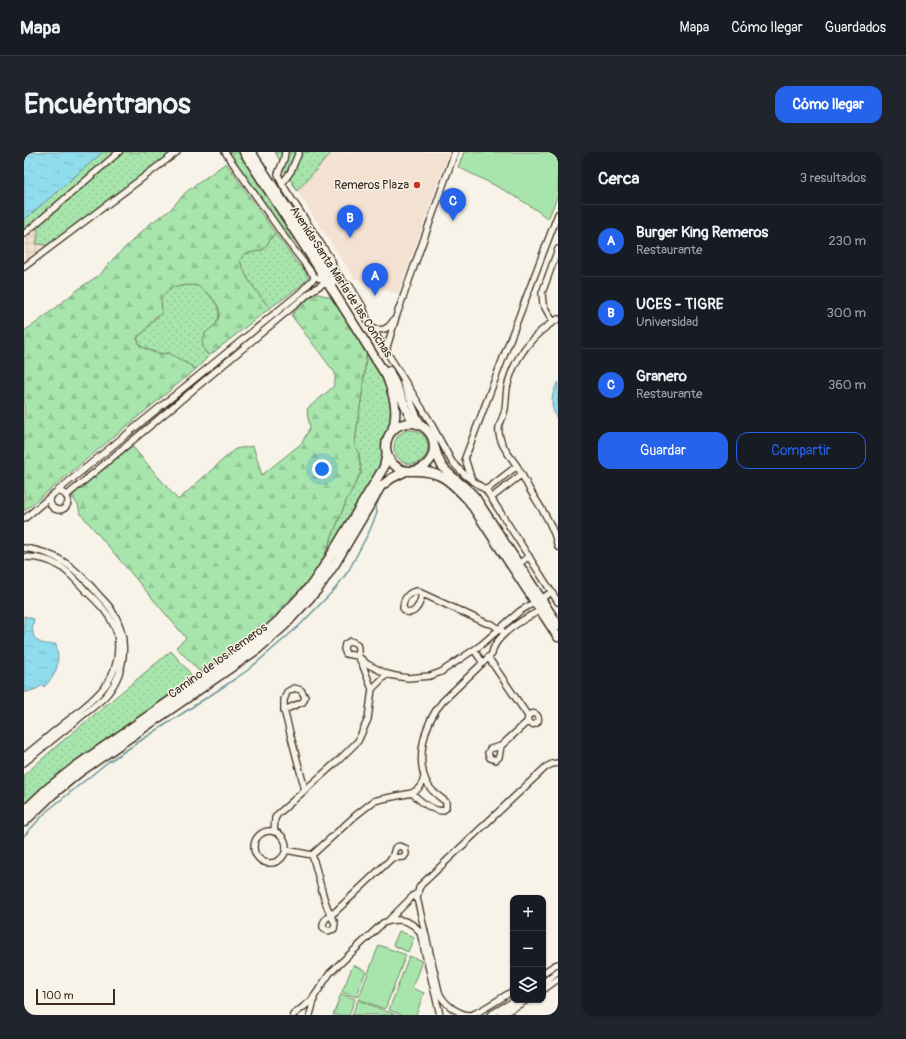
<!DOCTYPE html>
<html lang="es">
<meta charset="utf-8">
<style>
:root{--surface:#171b24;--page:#20242c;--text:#f1f3f6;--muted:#9ea1a6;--line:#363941;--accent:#2563eb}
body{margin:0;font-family:Pangolin,sans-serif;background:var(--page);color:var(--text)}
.controls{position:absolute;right:12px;bottom:12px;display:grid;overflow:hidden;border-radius:8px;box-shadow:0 1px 3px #0004}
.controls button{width:36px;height:36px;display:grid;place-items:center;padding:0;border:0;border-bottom:1px solid var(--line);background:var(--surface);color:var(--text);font:20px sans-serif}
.scale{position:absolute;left:12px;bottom:10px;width:79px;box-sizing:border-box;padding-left:4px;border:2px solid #3b2a1e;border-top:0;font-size:11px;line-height:14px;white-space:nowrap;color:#3b2a1e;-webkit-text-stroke:3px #f7f3e8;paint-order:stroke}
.you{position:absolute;left:298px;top:317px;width:14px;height:14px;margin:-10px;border:3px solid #fff;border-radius:50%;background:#1a73e8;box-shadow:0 0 0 6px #1a73e833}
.badge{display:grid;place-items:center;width:26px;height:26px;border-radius:50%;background:var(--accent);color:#fff;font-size:13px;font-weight:700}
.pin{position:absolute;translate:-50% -33px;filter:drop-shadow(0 1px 2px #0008)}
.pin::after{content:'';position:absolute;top:21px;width:14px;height:12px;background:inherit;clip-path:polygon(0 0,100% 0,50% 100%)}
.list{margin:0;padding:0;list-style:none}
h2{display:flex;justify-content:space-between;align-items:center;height:52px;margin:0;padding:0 16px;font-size:17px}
h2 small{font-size:13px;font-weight:400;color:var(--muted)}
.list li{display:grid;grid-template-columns:26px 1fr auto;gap:12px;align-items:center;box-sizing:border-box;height:72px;padding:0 16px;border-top:1px solid var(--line)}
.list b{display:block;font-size:15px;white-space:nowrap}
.list p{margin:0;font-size:13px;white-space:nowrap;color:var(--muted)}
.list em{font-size:13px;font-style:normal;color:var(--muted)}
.actions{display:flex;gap:8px;padding:12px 16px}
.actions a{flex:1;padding:9px 0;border:1px solid var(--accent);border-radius:12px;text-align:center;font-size:14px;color:var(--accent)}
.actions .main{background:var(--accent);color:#fff}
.icon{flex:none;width:22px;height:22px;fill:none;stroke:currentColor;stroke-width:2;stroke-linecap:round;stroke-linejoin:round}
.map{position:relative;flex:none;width:534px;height:863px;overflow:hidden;border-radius:12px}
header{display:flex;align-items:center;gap:24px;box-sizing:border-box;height:56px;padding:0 20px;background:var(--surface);border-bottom:1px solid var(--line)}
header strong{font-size:19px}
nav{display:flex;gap:22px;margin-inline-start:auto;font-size:14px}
.intro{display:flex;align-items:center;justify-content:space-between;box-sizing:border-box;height:96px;padding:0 24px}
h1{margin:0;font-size:28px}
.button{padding:10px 18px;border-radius:12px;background:var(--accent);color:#fff;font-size:14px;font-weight:700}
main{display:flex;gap:24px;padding:0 24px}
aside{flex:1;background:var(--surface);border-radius:12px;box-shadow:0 1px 3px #0004}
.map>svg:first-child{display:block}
.built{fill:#f3e1d1}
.industrial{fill:url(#industrial-grid)}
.grass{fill:url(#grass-dots);stroke:#718865}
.forest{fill:url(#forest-firs);stroke:#718865}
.pitch{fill:#a7e5ac;stroke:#718865}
.water{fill:url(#water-ripples);stroke:#6d959a}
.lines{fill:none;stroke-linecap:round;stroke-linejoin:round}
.stream{stroke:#6d959a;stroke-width:1.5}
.minor-casing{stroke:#3b2a1e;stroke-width:8}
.secondary-casing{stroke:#3b2a1e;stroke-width:11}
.minor{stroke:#f7f3e8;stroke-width:5.5}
.secondary{stroke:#f7f3e8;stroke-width:8}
.poi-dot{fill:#c8321e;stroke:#f7f3e8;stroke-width:1.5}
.labels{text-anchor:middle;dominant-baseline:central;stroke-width:3;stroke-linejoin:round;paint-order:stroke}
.poi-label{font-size:12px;fill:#3b2a1e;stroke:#f7f3e8;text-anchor:end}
.street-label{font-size:12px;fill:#3b2a1e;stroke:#f7f3e8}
</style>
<header>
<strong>Mapa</strong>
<nav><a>Mapa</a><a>Cómo llegar</a><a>Guardados</a></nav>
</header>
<div class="intro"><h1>Encuéntranos</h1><a class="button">Cómo llegar</a></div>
<main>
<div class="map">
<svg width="534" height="863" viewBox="0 0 534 863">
<defs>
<pattern id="industrial-grid" width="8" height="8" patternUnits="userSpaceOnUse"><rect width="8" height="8" fill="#f3e1d1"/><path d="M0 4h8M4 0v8" fill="none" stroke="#d1c1b3"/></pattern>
<pattern id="grass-dots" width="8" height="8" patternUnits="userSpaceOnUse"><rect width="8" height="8" fill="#a7e5ac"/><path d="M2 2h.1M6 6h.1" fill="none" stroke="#91c594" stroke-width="1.8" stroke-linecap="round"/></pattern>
<pattern id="forest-firs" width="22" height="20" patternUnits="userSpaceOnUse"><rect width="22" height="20" fill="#a7e5ac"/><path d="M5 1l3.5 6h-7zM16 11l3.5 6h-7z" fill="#91c594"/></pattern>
<pattern id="water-ripples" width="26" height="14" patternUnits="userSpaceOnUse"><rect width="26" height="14" fill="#8fdced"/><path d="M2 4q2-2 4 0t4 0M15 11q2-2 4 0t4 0" fill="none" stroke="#7cbdcb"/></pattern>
</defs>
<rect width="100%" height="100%" fill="#f7f3e8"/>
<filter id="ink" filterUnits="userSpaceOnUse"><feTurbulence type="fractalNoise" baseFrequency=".025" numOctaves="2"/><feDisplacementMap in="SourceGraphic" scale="8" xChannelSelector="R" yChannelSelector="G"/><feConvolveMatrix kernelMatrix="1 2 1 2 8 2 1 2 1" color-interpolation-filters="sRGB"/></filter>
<g filter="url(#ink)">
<path class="built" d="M308 0H425L374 142 330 126 273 39Z"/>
<path class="industrial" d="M6 75 14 77 12 87 24 93 0 112V80Z"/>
<path class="grass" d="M79 0H150L24 93 13 92C12 87 15 82 14 77L6 75 0 80V68Z
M204 0H214L270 87 267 89Z
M251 0H308L273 39Z
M251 81 273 111 280 117 284 125C280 134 255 149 246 156 234 142 222 127 216 109L220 102 239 98Z
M163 133C167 133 172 133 176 135 187 142 200 157 193 171 191 175 185 178 181 181V200L186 203 172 217 145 201C134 203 126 198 116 194L113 186C123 178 127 167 138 162L136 146 146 136Z
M343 197 360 226 370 258 365 276 359 284 358 292 359 313 333 352 295 417 323 347 337 321 335 302 331 295 332 281 338 242Z
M370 295a17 17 0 1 1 34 0a17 17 0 1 1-34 0Z
M147 499 166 521 167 525 166 528 90 583 0 654V623L35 592Z"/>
<path class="forest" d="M202 11 251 81 239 98 220 102 216 109C222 127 234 142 246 156L186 203 181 200 178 191 181 181 192 172 196 162 194 154 187 144 174 134 163 133 146 136 137 146 138 162 131 165 121 179 113 186 116 194C126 199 134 204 145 201L172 217 0 359V179L15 169 57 135 77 122 84 112 113 84 127 71 145 59 162 40Z
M291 141 306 145 343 197 338 242 332 281 331 295 335 302 337 321 323 347 295 417 276 442 254 465 232 484 199 508 192 509 181 517 175 519 152 495 162 486 56 361 54 353 48 345V343L108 294 154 348 211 297 229 294 238 323 278 291 286 275 284 266 283 257 309 235 311 228V221L267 163Z"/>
<path class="pitch" d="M440 0H534V43L524 67C497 45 466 31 434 15Z
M375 779 390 785 384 800 369 793Z
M355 793 382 803 361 857 334 847Z
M385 804 398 809 388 836 400 841 392 863H378L365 858Z
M329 813 342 819 332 845 318 840Z
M317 842 331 847 325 863H309Z
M334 848 372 863H328Z"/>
<path class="water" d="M0 0H79L0 68Z
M534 230V269C526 254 526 245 534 230Z
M0 464 10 467C5 486 13 494 32 492 36 511 34 521 20 535L19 533 12 537 0 541Z"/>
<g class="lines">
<path class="stream" d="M0 684 23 659 84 610 199 535 224 518 275 474 311 437 325 418 346 378 353 361 352 354 355 347"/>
<g class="minor-casing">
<path id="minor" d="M201 0 264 90 291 125 303 129
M261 0 260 7 254 22 258 32 308 109 309 115 315 124 321 132 326 134 339 155 344 170 404 266 428 310 442 324 462 338 534 450
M258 32 267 19 275 0
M0 82 95 0
M0 115 153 0
M534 167C508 182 489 207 483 236 482 243 482 250 481 257 479 269 472 273 476 286 479 297 487 305 493 314 498 322 502 331 506 338 518 358 529 372 534 395
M529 170 519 152 518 141 534 97
M349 177C359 179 364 177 369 169
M363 200V195L372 165 431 0
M379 231 394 266 402 277
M448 329 441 306 534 62
M462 338 493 314
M32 340 277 140 291 125
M26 349a9 9 0 1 1 18 0a9 9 0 1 1-18 0Z
M42 344 289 138 305 128
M467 346 498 322
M0 367 27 344
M0 396C33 400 52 416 73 441 77 446 83 451 87 457 105 482 103 517 84 541 75 552 62 560 52 569 34 583 17 597 0 611
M0 405C32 405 43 418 63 440 74 451 85 461 91 476 94 482 94 490 94 496 94 532 67 549 42 570 28 581 14 593 0 604
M495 412 505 404
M393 439 397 441C399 451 387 469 379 456 379 447 384 440 393 439Z
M397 441 462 471 468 472 478 479
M450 498 459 511
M464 505 504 564
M363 522 348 537 339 514 334 504V496L333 492 327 489 321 492 320 497 322 502 334 504 343 512 363 522 371 524 384 526 406 524 417 520 457 493 496 459 528 440
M260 558 279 550 281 545 277 538 270 536 263 540 260 548V558L281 638
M503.5 567a5.5 5.5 0 1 1 11 0a5.5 5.5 0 1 1-11 0Z
M477 594 475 605 472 608 466 606 464 601 466 597 477 594 504 569
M388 641C396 649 407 658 418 659L422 656V650C415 644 409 641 404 633 390 608 401 569 419 549L468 502C470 483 503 465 519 457
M230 695a16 16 0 1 1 32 0a16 16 0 1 1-32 0Z
M250 680 251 666 254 662 316 607 334 589 344 567 348 537
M262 698 288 703C296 726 298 750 311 771L310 777 304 779 299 775C298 768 305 764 311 760L368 706 371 696 375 694 381 696 382 702 380 705 368 706
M288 703 331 664 350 649 358 647 388 641C394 638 399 632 400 625
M365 768 390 743 394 741
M519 821 531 813 534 812
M519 831 534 819
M519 838 534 827
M489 839C478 845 457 860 447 863 434 863 419 851 415 840L393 746 395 736 398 732 522 615 528 612 534 611
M269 863 287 849 306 821 359 771C373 765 387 768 396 780L416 863
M286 863 290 848
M466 863 492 848
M477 863 503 848"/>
</g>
<g class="secondary-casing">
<path id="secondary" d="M220 0 303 129 363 225C370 244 375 260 368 279
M227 0 310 129
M365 219 386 264 394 272
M362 295a24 24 0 1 1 48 0a24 24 0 1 1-48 0Z
M410 293C412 300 414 307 418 314 426 325 442 334 451 345L534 473
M390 319C417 318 428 331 445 349L534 485
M0 659 23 637 52 614 229 491 255 468 288 432 304 408 360 315 363 301
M0 670 28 643 56 620 234 497 260 474 294 437 311 412 357 334 368 326 382 319"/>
</g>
<use href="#minor" class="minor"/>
<use href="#secondary" class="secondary"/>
</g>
</g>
<circle class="poi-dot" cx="393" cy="33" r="4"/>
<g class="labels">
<g class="poi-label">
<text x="385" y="33">Remeros Plaza</text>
</g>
<g class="street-label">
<text transform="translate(317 130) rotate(57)">Avenida Santa María de las Conchas</text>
<text transform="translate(194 509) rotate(-36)">Camino de los Remeros</text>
</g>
</g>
</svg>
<div class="controls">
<button>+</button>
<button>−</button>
<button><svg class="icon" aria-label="layers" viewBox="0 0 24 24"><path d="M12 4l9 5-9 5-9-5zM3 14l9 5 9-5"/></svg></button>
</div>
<div class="scale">100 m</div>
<div class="you"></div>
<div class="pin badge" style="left:351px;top:144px">A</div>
<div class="pin badge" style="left:326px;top:86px">B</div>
<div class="pin badge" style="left:429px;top:69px">C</div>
</div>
<aside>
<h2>Cerca<small>3 resultados</small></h2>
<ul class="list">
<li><span class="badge">A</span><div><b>Burger King Remeros</b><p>Restaurante</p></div><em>230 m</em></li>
<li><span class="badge">B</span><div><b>UCES - TIGRE</b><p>Universidad</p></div><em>300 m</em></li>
<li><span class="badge">C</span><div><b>Granero</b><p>Restaurante</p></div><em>360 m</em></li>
</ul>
<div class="actions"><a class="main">Guardar</a><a>Compartir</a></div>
</aside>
</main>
